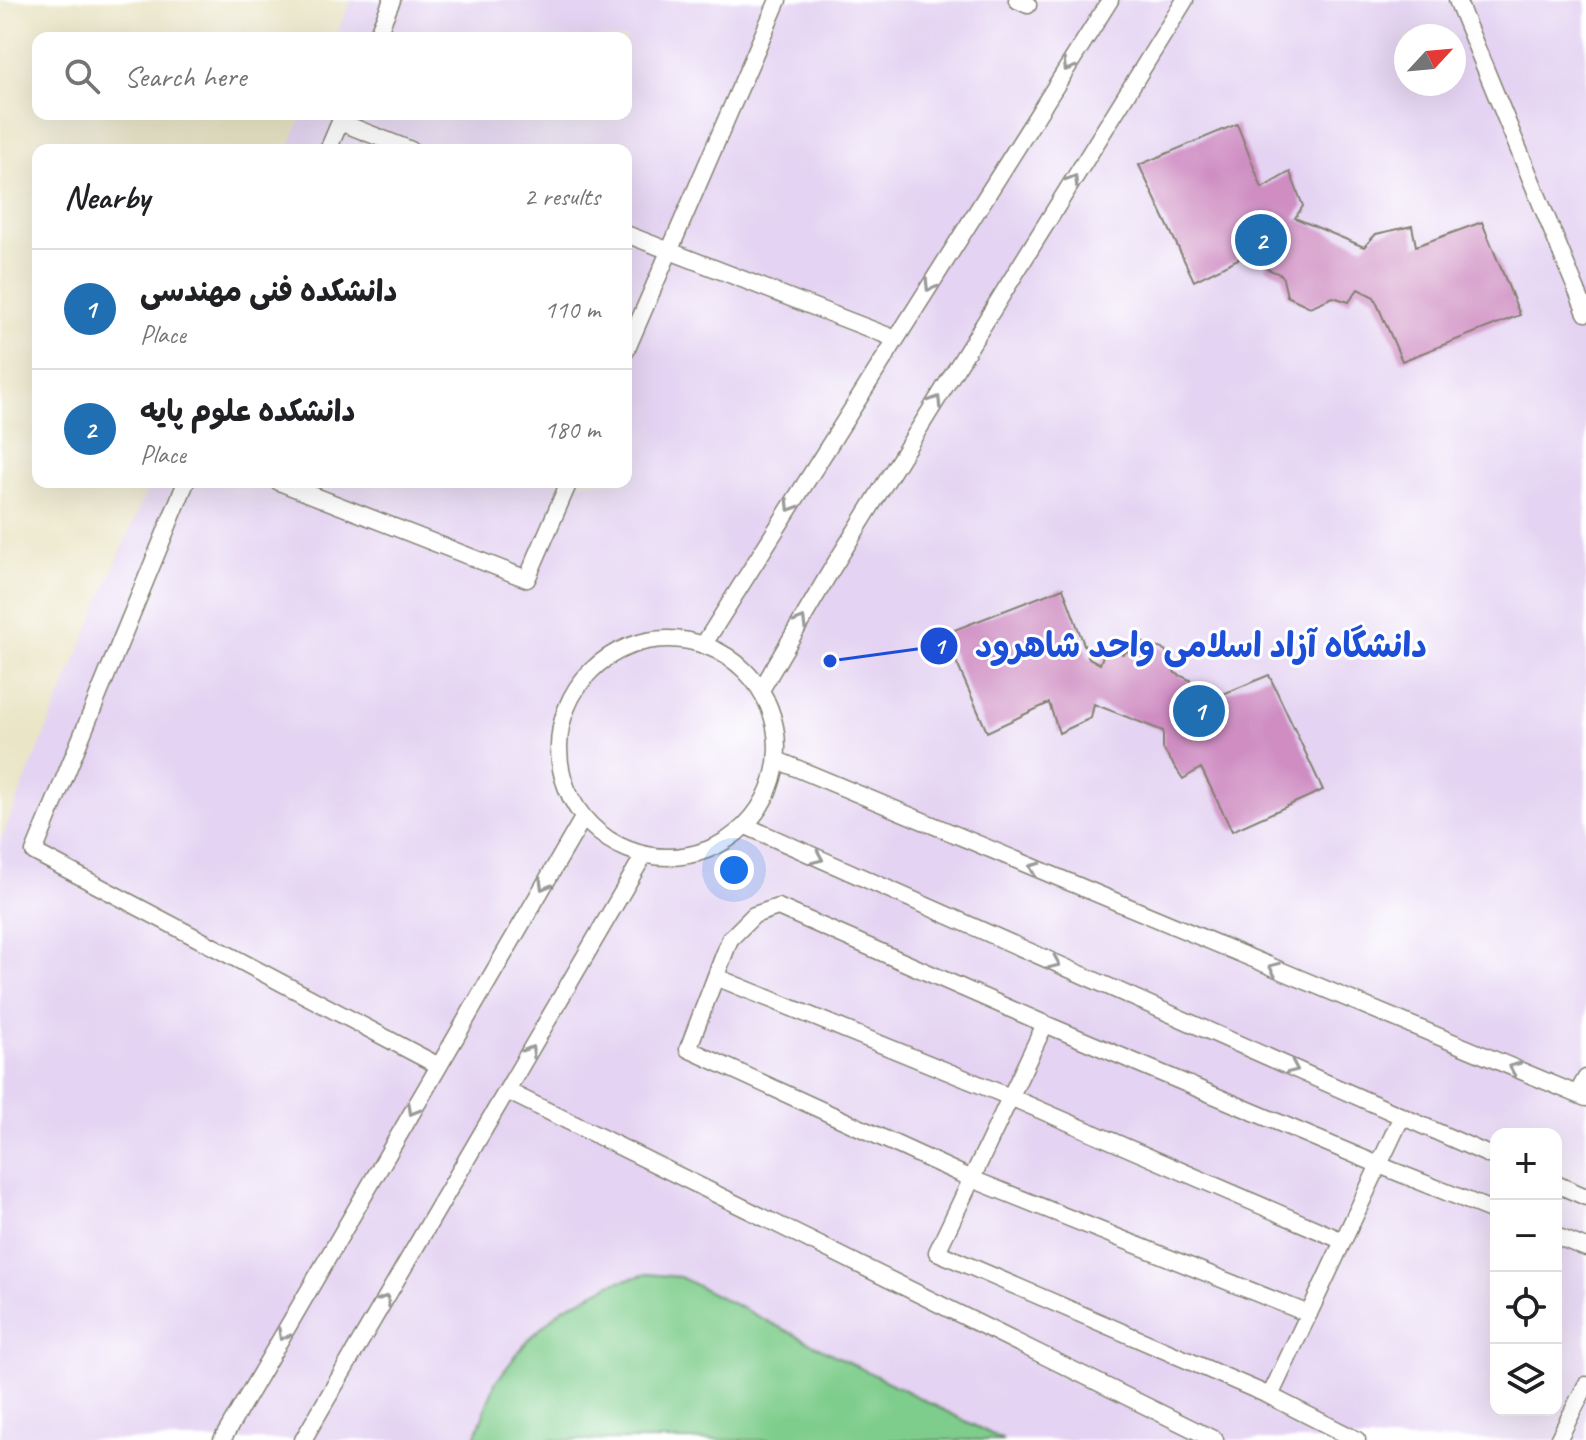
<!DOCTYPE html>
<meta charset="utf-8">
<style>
:root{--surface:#fff;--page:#f2f2f2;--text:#202124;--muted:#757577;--line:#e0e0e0;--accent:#1f6fb2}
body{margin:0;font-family:Caveat,"Playpen Sans Arabic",sans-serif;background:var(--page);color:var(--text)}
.controls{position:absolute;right:24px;bottom:24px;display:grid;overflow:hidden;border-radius:16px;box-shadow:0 8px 32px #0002}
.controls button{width:72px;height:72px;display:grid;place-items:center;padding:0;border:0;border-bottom:2px solid var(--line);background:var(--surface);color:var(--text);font:40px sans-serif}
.compass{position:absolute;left:1394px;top:24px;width:72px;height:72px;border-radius:50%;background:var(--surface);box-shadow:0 8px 32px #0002;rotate:64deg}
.you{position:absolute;left:734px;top:870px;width:28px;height:28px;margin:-20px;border:6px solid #fff;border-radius:50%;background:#1a73e8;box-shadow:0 0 0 12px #1a73e833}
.badge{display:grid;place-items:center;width:52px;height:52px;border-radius:50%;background:var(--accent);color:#fff;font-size:26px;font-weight:700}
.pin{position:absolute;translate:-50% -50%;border:4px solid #fff;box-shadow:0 2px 8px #0006}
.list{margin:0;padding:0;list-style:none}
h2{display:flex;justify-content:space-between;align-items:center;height:104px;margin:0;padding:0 32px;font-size:34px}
h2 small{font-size:26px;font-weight:400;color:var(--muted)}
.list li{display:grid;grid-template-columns:52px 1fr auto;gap:24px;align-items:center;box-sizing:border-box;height:120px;padding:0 32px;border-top:2px solid var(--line)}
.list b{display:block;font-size:30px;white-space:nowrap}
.list p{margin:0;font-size:26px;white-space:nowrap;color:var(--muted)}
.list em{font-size:26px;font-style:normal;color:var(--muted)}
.icon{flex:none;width:44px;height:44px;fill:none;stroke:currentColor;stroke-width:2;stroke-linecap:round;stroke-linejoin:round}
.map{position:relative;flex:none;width:1586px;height:1440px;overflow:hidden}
.search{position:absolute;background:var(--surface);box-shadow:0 8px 32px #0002;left:32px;top:32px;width:600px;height:88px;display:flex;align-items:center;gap:20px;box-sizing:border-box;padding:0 28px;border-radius:16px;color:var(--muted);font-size:30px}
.panel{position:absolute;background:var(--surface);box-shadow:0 8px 32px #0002;left:32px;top:144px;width:600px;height:344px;border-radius:16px}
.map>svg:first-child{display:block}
.built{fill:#e4d3f2;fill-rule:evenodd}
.green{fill:#7fcd8c;stroke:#4e7454;stroke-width:2}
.building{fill:#cf8dc2}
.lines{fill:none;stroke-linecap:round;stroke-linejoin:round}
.lane-casing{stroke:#838071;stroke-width:19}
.lane{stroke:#fff;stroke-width:16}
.oneway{stroke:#999}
.leader{fill:none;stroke:#1d4ed8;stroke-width:3}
.callout-dot{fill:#1d4ed8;stroke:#fff;stroke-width:3}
.mark-label{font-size:24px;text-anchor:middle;font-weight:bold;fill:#fff}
.callout-label{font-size:34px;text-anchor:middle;font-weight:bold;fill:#1d4ed8;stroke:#fff;stroke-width:6;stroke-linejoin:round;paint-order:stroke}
</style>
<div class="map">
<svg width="1586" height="1440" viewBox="0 0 1586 1440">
<rect width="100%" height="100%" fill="#fff"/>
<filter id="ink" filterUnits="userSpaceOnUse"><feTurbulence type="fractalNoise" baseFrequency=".0125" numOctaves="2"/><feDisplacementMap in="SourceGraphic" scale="16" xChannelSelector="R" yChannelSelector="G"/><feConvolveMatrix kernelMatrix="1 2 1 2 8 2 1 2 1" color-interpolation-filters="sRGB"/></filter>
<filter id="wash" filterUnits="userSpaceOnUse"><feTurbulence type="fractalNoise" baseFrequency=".006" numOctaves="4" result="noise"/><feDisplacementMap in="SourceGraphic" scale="32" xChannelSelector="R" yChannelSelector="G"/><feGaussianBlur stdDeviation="1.8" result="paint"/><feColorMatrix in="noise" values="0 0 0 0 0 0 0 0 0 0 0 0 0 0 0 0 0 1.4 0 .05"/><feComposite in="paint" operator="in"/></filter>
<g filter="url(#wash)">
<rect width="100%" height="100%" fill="#eae5c6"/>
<path class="built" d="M351 0H1586V1440H0V841L150 482H626V150H288L303 114H626V38H335ZM1406 36H1454V84H1406ZM1496 1134H1556V1410H1496Z"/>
<path class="green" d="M647 1274 680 1277 1003 1440H474L495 1383 528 1340 563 1308 613 1283Z"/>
<g id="blocks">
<path class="building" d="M1237 124 1262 188 1290 172 1303 206 1295 218 1364 247 1376 234 1412 226 1416 246 1482 222 1520 315 1402 361 1374 297 1358 289 1349 302 1333 297 1310 307 1287 296 1282 275 1265 268 1273 251 1260 248 1194 281 1139 165Z
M1063 588 1089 658 1100 664 1106 647 1123 654 1141 642 1165 650 1175 673 1190 680 1188 696 1204 702 1269 675 1323 790 1232 831 1201 768 1183 779 1163 749V731L1094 704 1091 718 1059 733 1049 703 987 732 944 634Z"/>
</g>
</g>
<g filter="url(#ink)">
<use href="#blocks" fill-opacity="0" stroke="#838071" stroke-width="2"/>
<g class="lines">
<g class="lane-casing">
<path id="lane" d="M1017 0 1028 5
M1457 0 1586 313
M376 38 392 0
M340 122 411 150
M328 150 343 115
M626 234 896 339
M626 351 778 0
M186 482 34 852 439 1066
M279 482 527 579 569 482
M559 748a109 109 0 1 1 218 0a109 109 0 1 1-218 0Z
M704 644 1110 0
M761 690 830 572 1185 0
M777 760 1586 1098
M746 826 1496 1158
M716 977 1010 1097 1343 1241
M1045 1024 1379 1165 1496 1212
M507 1091 1215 1440
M1577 1094 1586 1078
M1556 1184 1586 1197
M1556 1236 1586 1248
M1270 1396 937 1252C973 1176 1009 1100 1045 1024L778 907 754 915 730 939 688 1049 972 1179 1309 1314
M222 1440 583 818
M303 1440 644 855
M1357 1440 1270 1396 1402 1116
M1558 1440 1586 1385"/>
</g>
<use href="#lane" class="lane"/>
</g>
<defs><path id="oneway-chevron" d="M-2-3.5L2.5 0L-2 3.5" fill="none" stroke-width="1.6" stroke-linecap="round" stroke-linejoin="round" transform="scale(2)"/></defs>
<g class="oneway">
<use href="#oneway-chevron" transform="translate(1068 66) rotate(122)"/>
<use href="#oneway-chevron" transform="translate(1073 180) rotate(-58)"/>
<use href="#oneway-chevron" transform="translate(930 286) rotate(122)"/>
<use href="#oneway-chevron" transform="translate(936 401) rotate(-58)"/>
<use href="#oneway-chevron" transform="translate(791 506) rotate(122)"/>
<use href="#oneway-chevron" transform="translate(801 622) rotate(-60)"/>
<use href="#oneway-chevron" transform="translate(818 858) rotate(24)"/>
<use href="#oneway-chevron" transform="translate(1034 868) rotate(-157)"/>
<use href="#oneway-chevron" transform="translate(544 885) rotate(120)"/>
<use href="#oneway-chevron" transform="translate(1055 963) rotate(24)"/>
<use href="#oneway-chevron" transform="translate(1274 968) rotate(-157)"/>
<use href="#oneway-chevron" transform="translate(530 1051) rotate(-60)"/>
<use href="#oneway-chevron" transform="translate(1293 1068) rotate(24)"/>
<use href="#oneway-chevron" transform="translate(1514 1068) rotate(-157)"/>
<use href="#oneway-chevron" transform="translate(413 1110) rotate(120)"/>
<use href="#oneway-chevron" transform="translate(385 1300) rotate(-60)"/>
<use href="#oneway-chevron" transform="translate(283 1335) rotate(120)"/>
</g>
</g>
<path class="leader" d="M830 661L939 646"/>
<g class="callout-dot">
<circle cx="830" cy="661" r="8"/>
<circle cx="939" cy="646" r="20"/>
</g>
<g class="mark-label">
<text x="939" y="654">1</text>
</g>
<g class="callout-label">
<text x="1201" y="657">دانشگاه آزاد اسلامی واحد شاهرود</text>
</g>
</svg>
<div class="controls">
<button>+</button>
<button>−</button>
<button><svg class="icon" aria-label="locate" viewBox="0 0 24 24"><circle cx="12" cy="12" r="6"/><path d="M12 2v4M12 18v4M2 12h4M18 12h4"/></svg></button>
<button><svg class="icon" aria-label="layers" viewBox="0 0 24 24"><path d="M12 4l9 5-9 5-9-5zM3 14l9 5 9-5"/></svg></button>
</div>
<svg class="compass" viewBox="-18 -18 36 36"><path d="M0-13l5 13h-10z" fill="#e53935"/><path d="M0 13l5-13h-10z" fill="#757577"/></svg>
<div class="you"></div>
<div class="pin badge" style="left:1199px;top:711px">1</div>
<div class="pin badge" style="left:1261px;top:240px">2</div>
<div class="search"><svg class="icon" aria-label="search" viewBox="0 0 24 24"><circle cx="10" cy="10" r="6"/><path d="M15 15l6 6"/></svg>Search here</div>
<section class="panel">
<h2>Nearby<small>2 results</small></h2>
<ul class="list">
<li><span class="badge">1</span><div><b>دانشکده فنی مهندسی</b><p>Place</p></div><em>110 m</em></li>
<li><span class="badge">2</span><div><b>دانشکده علوم پایه</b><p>Place</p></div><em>180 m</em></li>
</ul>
</section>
</div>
